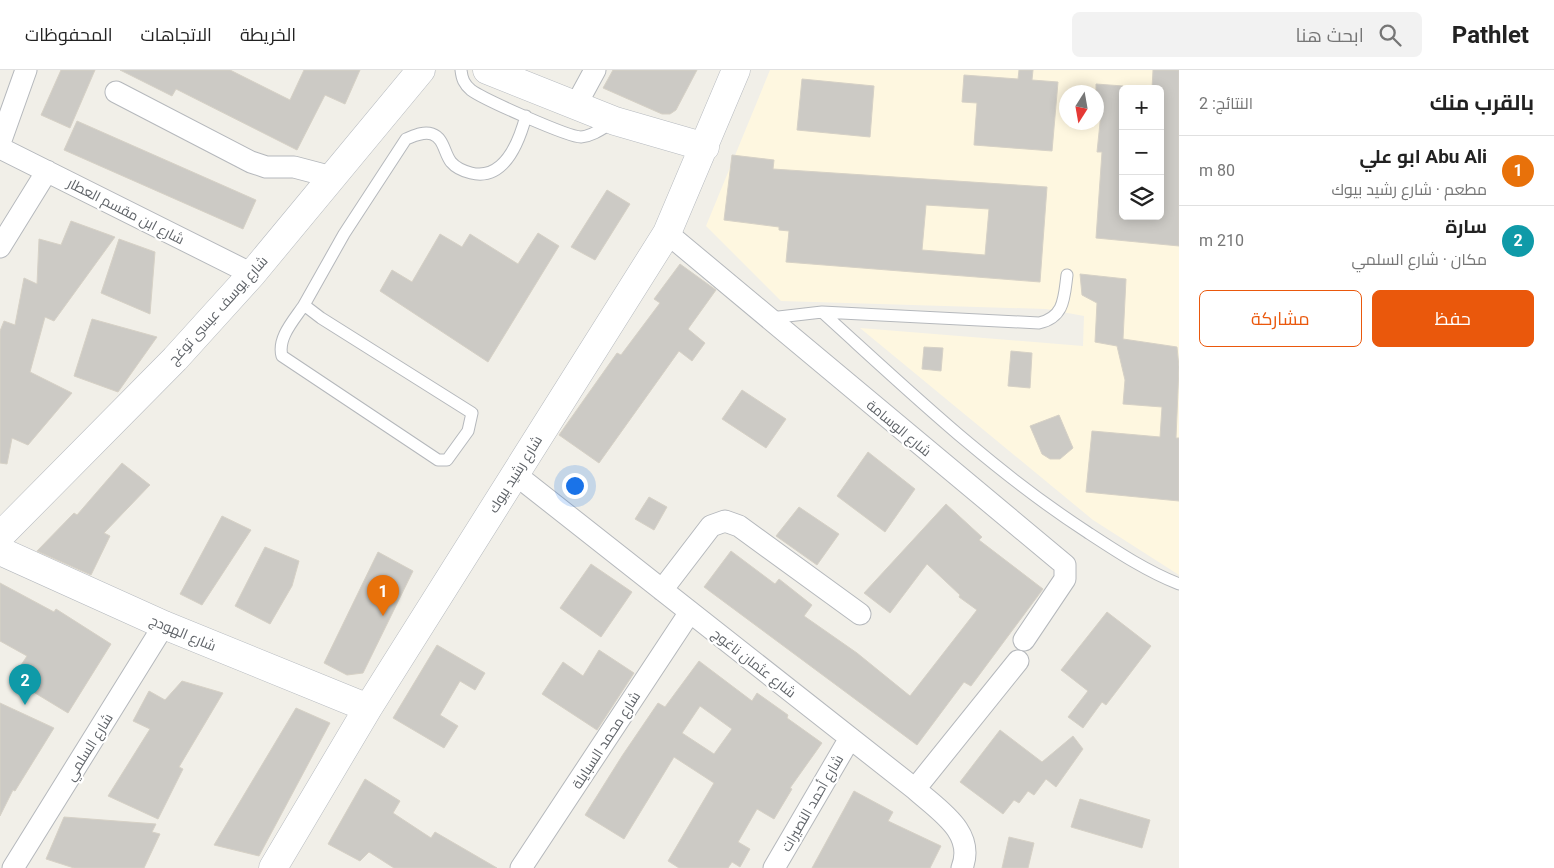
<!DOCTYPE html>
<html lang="ar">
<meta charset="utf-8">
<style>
:root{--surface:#fff;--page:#f2f2f2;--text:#222;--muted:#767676;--line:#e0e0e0;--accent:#ea580c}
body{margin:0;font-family:Roboto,Cairo,sans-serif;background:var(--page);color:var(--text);direction:rtl}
.controls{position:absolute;right:15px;top:15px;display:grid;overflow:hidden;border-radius:8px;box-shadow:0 2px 12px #0003}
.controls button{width:45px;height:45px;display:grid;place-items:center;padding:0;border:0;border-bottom:1px solid var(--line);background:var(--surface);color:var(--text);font:25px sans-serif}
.compass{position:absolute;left:1059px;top:15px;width:45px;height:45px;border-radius:50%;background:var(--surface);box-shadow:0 2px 12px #0003;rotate:191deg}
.you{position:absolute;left:574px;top:415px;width:18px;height:18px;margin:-12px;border:4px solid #fff;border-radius:50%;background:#1a73e8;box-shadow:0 0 0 8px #1a73e833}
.badge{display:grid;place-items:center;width:32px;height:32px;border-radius:50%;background:var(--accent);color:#fff;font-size:16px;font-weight:700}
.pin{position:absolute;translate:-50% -41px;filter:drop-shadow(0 1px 2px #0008)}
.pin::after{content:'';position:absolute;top:26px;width:18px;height:15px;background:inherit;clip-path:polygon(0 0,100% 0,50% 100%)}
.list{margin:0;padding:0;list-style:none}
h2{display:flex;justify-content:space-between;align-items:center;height:65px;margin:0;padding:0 20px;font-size:21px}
h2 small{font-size:16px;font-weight:400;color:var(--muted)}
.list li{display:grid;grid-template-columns:32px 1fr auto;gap:15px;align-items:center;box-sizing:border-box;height:70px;padding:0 20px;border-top:1px solid var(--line)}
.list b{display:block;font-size:19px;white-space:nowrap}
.list p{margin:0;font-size:16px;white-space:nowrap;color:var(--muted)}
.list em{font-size:16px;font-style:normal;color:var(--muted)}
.actions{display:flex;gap:10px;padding:15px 20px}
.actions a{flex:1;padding:11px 0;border:1px solid var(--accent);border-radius:8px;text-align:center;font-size:18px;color:var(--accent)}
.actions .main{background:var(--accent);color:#fff}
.icon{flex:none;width:28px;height:28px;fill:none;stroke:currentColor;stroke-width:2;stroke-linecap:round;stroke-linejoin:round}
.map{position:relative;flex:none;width:1179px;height:798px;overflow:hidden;direction:ltr}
header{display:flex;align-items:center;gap:30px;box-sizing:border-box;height:70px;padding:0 25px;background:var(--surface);border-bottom:1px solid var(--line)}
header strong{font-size:24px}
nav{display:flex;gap:28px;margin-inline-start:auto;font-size:18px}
.search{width:350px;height:45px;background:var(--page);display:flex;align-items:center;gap:12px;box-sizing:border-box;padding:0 18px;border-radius:8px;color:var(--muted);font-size:19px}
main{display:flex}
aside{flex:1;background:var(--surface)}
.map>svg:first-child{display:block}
.commercial{fill:#fef7e0;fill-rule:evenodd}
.building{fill:#cccac5;stroke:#d6d1c6;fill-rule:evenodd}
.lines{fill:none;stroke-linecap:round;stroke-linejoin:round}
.lane-casing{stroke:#b5b8bc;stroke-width:13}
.street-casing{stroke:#b5b8bc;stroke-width:23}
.secondary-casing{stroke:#b6babf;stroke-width:29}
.lane{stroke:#fff;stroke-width:11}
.street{stroke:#fff;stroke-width:21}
.secondary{stroke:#fff;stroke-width:28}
.labels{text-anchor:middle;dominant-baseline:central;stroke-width:4.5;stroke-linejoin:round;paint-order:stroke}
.street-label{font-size:14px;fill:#5f6368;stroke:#fff}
</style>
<header>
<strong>Pathlet</strong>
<div class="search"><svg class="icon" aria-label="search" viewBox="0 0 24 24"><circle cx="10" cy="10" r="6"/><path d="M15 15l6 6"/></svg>ابحث هنا</div>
<nav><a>الخريطة</a><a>الاتجاهات</a><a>المحفوظات</a></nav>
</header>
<main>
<aside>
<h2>بالقرب منك<small>النتائج: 2</small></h2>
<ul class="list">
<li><span class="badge" style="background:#e8710a">1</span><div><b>Abu Ali ابو علي</b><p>مطعم · شارع رشيد بيوك</p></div><em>80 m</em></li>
<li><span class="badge" style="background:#0f9aa8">2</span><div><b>سارة</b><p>مكان · شارع السلمي</p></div><em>210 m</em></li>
</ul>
<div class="actions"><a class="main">حفظ</a><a>مشاركة</a></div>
</aside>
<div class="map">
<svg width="1179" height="798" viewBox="0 0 1179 798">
<rect width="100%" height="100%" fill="#f1efe8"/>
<path class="commercial" d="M770 0H1179V505L1093 450 860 258 1083 276 1084 246 1046 239 781 231 706 156ZM1123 19H1160V146H1123ZM1066 22H1096V52H1066Z"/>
<path class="building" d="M61 0H95L70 58 41 45Z
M120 0H230L290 30 304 0H360L345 34 325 25 297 80 176 19 172 26Z
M613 0H697L676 40 670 44H662L603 18Z
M1019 0H1033L1032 10 1058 12 1052 81 974 75 977 33 962 32 964 5 1018 9Z
M1153 0H1179V176L1096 168 1102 82H1097L1101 43 1096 42V14L1123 16V146H1160V19H1152Z
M802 9 874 16 870 67 797 60Z
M77 51 256 130 243 159 64 80Z
M732 85 774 90 773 99 1047 117 1040 212 786 192 789 161 779 160V157L724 150ZM926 135 989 139 985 185 922 180Z
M607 120 630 134 595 190 571 177Z
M71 151 115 167 54 251 45 247 30 302 72 323 28 375 12 368 7 394 0 393V261L4 251 15 255 24 208 37 214 39 169 61 175Z
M538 163 559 176 488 292 380 221 392 200 412 212 440 164 462 177 470 164 518 194Z
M119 169 155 182 150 244 101 223Z
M680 194 716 220 688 259 705 273 692 291 679 281 599 393 559 365 617 283 621 285 660 233 654 229Z
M1080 204 1126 209 1123 269 1177 277 1179 297 1176 368H1179V431L1086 422 1092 361 1160 367 1162 337 1123 334 1125 310 1117 276 1095 272 1097 233 1082 225Z
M92 249 157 267 118 322 74 306Z
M924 277 943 278 941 301 922 299Z
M1011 281 1032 283 1030 318 1008 316Z
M742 320 786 349 766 378 722 349Z
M1059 345 1073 378 1060 389H1050L1042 384 1030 356Z
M868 382 915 419 885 462 837 426Z
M122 393 150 415 104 463 110 466 91 505 37 481 74 443 77 445Z
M649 427 667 437 654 460 635 449Z
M946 434 982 467 979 470 1043 519 971 616 964 612 917 675 704 517 731 481 775 514 779 509 812 535 804 546 857 583 910 626 977 540 959 527 960 525 927 494 890 543 864 523Z
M799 437 839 464 817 495 776 466Z
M222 446 251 460 202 535 180 524Z
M265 477 299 491 292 516 270 554 235 536Z
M378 482 413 501 363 603 347 605 324 593Z
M591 494 632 522 601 567 560 538Z
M0 513 54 542 56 539 111 574 68 643 12 609 27 586 0 571Z
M1107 542 1151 576 1106 635 1102 632 1083 658 1068 647 1088 621 1061 600Z
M437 575 485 603 475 620 460 611 440 645 458 656 444 678 393 648Z
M599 580 634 603 597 660 542 624 563 592 583 606Z
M699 591 752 631 757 623 788 645 787 648 822 673 790 718 792 719 774 749 757 739 738 772 750 779 740 797 732 792 728 798H679L668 791 714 713 674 687 624 769 585 745 622 686 658 633 665 637ZM700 636 732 659 714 684 682 663Z
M182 611 223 623 179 697 183 699 158 749 108 726 150 659 133 651 149 621 165 630Z
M0 633 54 658 15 721 13 720 0 746Z
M296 638 330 653 259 786 214 775Z
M1000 660 1042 692 1073 666 1083 679 1056 717 1046 709 1034 725 1028 721 1019 733 1014 730 1003 744 960 712Z
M365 709 400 731 393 743 431 768 435 762 497 798H394L369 782 360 791 328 774Z
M854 721 893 742 888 751 941 776 930 798H812Z
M1080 729 1150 750 1142 778 1071 757Z
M64 747 156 754 152 762 160 764 144 798H74L46 789Z
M1009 767 1034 773 1028 798H1002Z"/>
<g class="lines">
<g class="lane-casing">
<path id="lane" d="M461 0C462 9 464 14 471 20 483 29 568 67 581 67 593 66 603 58 613 52
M304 235C294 250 277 268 282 286L438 390H447L468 361 472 343 321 248 304 235 344 164 406 69C414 66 423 61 432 64 444 68 444 83 451 92 456 98 463 101 471 103 504 111 519 72 526 46
M822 242C907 319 990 399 1087 462 1116 481 1146 501 1179 514
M770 248 822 242 1039 253C1065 247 1064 227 1067 205"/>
</g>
<g class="street-casing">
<path id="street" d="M116 22 251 92 266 97H294L332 107
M576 35 595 0
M0 73 26 0
M0 78 252 204
M667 163 1065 495V509L1024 570
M0 177 47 101
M515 404 915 719C938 740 976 762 962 798
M662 520 711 456 725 451 739 456 860 544
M915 719 1018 591
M13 798 164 555
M521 798 690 542
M774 798 850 668"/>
</g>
<g class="secondary-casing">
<path id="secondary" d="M487 0 615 51 705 77
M0 466 175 289 252 204 421 0
M0 481 164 555 368 638
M273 798 368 638 667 163 736 0"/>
</g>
<use href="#lane" class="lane"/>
<use href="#street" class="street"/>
<use href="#secondary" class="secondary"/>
</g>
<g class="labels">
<g class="street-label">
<text transform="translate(126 141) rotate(27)">شارع ابن مقسم العطار</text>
<text transform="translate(218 240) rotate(-48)">شارع يوسف عيسى توغج</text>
<text transform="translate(899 358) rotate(40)">شارع الوسامة</text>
<text transform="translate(515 404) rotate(-58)">شارع رشيد بيوك</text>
<text transform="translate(183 563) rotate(23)">شارع الهودج</text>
<text transform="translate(754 593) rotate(38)">شارع عثمان ناغوج</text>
<text transform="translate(606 670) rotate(-57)">شارع محمد السبايلة</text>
<text transform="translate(89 677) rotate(-58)">شارع السلمي</text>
<text transform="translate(812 733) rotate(-60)">شارع أحمد النصيرات</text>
</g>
</g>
</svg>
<div class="controls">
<button>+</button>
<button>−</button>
<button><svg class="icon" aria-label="layers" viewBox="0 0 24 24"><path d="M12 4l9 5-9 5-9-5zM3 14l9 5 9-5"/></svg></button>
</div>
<svg class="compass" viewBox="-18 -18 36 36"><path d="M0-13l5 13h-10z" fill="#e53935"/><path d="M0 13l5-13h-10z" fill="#767676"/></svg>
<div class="you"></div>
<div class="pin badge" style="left:383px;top:546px;background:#e8710a">1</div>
<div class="pin badge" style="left:25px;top:635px;background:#0f9aa8">2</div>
</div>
</main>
